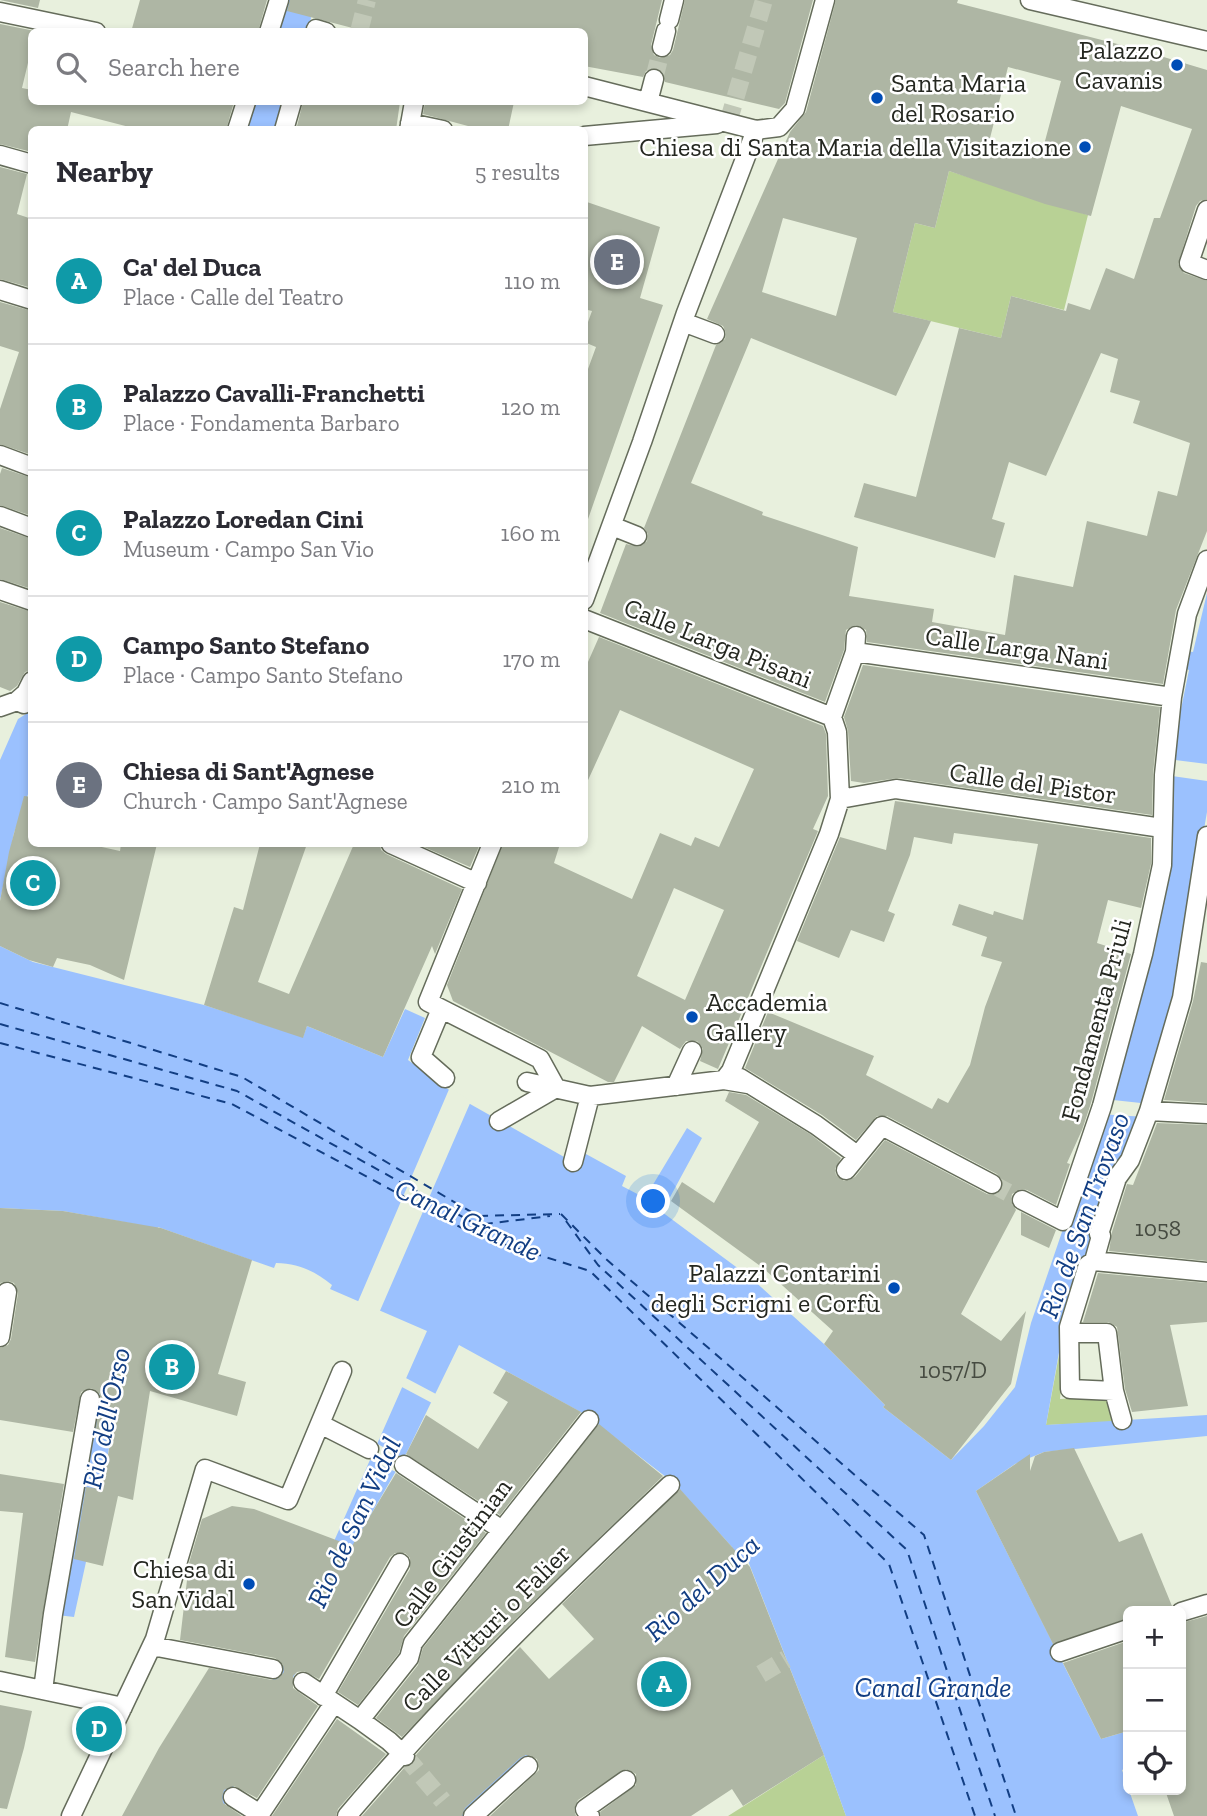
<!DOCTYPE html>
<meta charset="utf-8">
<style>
:root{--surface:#fff;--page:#f7f7f7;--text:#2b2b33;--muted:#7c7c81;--line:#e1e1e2;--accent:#2563eb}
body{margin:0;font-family:"Zilla Slab",serif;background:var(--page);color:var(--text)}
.controls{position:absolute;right:21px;bottom:21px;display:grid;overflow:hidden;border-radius:10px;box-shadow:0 4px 10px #0003}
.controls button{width:63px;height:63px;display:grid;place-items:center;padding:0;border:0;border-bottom:2px solid var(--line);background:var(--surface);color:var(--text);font:35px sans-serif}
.you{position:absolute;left:654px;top:1202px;width:24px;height:24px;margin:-18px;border:5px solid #fff;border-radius:50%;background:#1a73e8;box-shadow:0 0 0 10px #1a73e833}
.badge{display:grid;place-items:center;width:46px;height:46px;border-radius:50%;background:var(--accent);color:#fff;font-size:23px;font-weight:700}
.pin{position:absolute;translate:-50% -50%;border:4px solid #fff;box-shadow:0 2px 7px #0006}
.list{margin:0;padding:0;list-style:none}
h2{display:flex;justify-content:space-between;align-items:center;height:91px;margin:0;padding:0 28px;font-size:30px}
h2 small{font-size:23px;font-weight:400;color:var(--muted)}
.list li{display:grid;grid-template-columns:46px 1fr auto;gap:21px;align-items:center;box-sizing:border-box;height:126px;padding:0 28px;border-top:2px solid var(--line)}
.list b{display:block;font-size:26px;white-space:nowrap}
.list p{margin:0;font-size:23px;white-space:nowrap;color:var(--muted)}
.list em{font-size:23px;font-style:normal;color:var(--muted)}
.icon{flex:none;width:38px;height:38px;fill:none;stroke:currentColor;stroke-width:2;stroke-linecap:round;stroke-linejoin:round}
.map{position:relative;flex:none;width:1207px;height:1816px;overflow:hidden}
.search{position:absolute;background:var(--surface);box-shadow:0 4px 10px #0003;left:28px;top:28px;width:560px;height:77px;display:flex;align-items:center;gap:18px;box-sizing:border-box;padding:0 24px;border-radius:10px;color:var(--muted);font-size:26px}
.panel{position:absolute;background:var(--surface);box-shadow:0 4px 10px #0003;left:28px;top:126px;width:560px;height:721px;border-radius:10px}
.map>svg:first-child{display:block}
.green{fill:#b8d195}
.water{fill:#9bc1fe}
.pier{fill:#e8f0dd}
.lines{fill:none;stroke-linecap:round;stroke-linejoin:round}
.ferry{stroke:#123e83;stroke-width:2;stroke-dasharray:9 7;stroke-linecap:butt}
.building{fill:#aeb6a4;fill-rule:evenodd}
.pedestrian-tunnel{stroke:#c1c8b7;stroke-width:18;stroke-dasharray:18 9;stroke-linecap:butt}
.pedestrian-casing{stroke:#656c5b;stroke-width:21}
.pedestrian{stroke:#fff;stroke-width:18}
.poi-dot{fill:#004db6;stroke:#fff;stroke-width:2.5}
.labels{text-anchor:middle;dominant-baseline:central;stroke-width:5;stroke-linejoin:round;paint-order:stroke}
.number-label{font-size:23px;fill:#464b41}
.poi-label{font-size:26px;fill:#242720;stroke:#fff;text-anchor:end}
.street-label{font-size:26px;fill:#242720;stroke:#fff}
.water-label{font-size:28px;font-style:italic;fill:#123e83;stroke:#fff}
</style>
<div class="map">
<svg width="1207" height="1816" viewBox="0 0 1207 1816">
<rect width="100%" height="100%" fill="#e8f0dd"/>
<path class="green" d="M949 171 1088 215 1064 310 1011 296 1001 338 893 312 915 223 935 228Z
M1061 1344 1065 1347 1060 1399 1104 1397 1109 1402 1117 1422 1046 1425Z
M824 1755 846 1816H728Z"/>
<path class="water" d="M284 0H312L310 31 275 32Z
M253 102H289L280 129 244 130Z
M1207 593V812L1175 998 1162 1048 1063 1330 1046 1425 1207 1415V1436L1044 1452 1015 1464 976 1491 1101 1739 1128 1731V1767L1122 1770 1138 1816H846L824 1755 748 1561 465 1816H440L732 1547 675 1484 586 1415 459 1345 407 1452 358 1537 297 1671 259 1734 219 1816H195L263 1694 287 1660 335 1539 427 1331 330 1289 332 1285C313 1270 299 1264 276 1263L274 1268 158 1227 121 1380 101 1493 74 1617 57 1615 100 1392 140 1225 63 1211 0 1208V946L33 962 204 1005 303 1037 307 1026 383 1057 405 1009 425 1018 408 1060 463 1100 573 1162 586 1154 626 1176 622 1186 645 1198 687 1128 702 1138 662 1212 751 1278 824 1344 885 1405 883 1407 951 1460 984 1426 1015 1387 1031 1323 1064 1226 1144 965 1170 763 1189 670 1183 668 1187 651 1193 652Z
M31 701V786L14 833 0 901V760L18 719 26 714Z"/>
<path class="pier" d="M1167 759 1207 764V781L1165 775Z
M450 1087 471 1101 379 1313 357 1304Z
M1104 1099 1150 1104 1146 1117 1099 1114Z
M404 1377 436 1394 432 1403 400 1386Z
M374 1442 403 1458 396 1472 366 1458Z"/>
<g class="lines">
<path class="ferry" d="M0 1003 242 1077 478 1216 560 1214
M0 1024 237 1091 477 1225 550 1216
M0 1043 232 1104 475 1235 590 1271 889 1564 975 1816
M561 1214 606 1259 924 1535 1016 1816
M566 1221 598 1265 907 1550 995 1816"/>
</g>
<path class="building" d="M0 0H40L38 8Z
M140 0H267L258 32H131Z
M290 0H662L651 45 654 55 660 58 670 55 673 50 685 0H813L785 103 779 109 665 82 662 71 656 68 646 71 643 77 584 66V32H368L287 11Z
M836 0H958L957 3 1137 49 1207 70V199L1200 201 1196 206 1178 264 1184 273 1207 281V531L1176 610 1163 684 867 642 866 630 856 625 846 630 844 650 825 702 600 613 626 544 639 547 647 541 648 534 644 528 716 345 725 339 726 333 723 326 707 319 790 132 806 112ZM1008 67 1061 81 1041 156 989 142ZM1121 106 1192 129 1160 218H1154L1134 279 1106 268 1090 310 1068 303 1066 311 1011 296 1001 338 959 328 916 497 864 483 854 517 995 558 1005 523 992 519 1009 462 1046 476 1101 353 1118 359 1110 392 1140 401 1133 423 1190 443 1177 496 1158 491 1147 536 1087 521 1073 587 1014 575 1005 635 932 622 934 609 849 596 858 547 762 515 763 512 691 483 751 338 896 396 931 321 893 312 915 223 935 228 949 171 1045 204 1091 216ZM783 218 857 238 836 316 762 292Z
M0 24 35 31 32 32V46L22 88 32 90V102H234L226 130H141L71 112 67 130H32V152L0 144Z
M303 102H400L396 130H296Z
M425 102H514L508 130H483L423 114Z
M0 167 27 174 17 214 32 219V288L0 279Z
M584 201 660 227 640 298 663 305 587 522 584 521V380L596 347 584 342V333L592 311 584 309Z
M0 302 32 311V455L0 444V409L19 352 0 346Z
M2 468 32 478V516L0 505V474Z
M0 528 32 539V589L0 579Z
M0 602 32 612V670L25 672 17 686 10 691 0 687Z
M599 637 823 726 826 734 828 796 813 829 818 831 718 1069 700 1061 703 1049 697 1041H686L680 1049 642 1026 614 1082H608L453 1001 447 985 503 844H560L554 863 632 899 660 833 691 846 695 837 719 847 754 769 620 710 584 789V671ZM674 888 724 910 685 1000 637 976Z
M863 665 1160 707 1153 774 1152 815 898 778 864 783 851 781 848 731 844 717Z
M24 796 32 797V844H88L120 851 121 844H157L124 980 90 965 57 958 53 967 29 960 0 946V901L9 852Z
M895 801 1151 838V864L1141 908 1108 900 1097 943 1131 954 1091 1103 1082 1130 1067 1163 1070 1164 1056 1205 1027 1190 1021 1189 1012 1194 1011 1201 1016 1210 961 1314 1001 1341 1026 1311 1011 1384 951 1460 883 1407 885 1405 824 1344 833 1331 763 1268 671 1201 682 1182 714 1203 759 1122 725 1101 729 1092 746 1095 810 1134 841 1158 835 1169 836 1175 844 1181 855 1177 885 1140 987 1194 993 1195 1002 1190 1003 1183 997 1174 887 1116H877L856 1140 822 1115 745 1068 768 1012 874 1056 866 1075 932 1109 938 1098 948 1103 970 1065 985 1007 1002 962 981 956 987 937 952 925 959 904 993 915 994 911 1023 920 1038 844 954 833 952 844 914 837 910 855 888 911 895 914 884 942 851 930 839 958 797 941 840 837 886 850Z
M260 844H307L258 982 289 994 354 844H380L381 850 386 854 462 889 435 954 432 946 383 1057 307 1026 303 1038 204 1005 234 907 243 910Z
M417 844H480L470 867Z
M1201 962 1207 963V1103L1164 1100 1193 1001Z
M1157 1123 1207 1125V1261L1109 1251 1112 1232 1127 1184 1133 1185Z
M0 1208 63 1211 161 1228 252 1260 218 1374 246 1382 237 1416 150 1391 133 1500 118 1496 103 1566 74 1559 86 1487 102 1489 111 1438 95 1436 100 1394 91 1388 81 1392 73 1432 0 1420V1348L8 1345 11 1339 18 1293 14 1283 8 1281 0 1283Z
M1021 1212 1056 1230 1049 1248 1021 1235Z
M1098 1273 1207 1283V1322L1170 1325 1188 1406 1132 1412 1125 1389 1117 1327 1108 1322H1083Z
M506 1371 581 1412 500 1515 406 1454 426 1415 478 1449 508 1402 493 1393Z
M599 1424 663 1476 496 1638 402 1737 376 1718 418 1665 423 1648Z
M1074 1448 1119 1542 1142 1533 1172 1606 1170 1611H1128V1618L1053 1644 976 1491 1030 1454V1471L1035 1456 1044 1452Z
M396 1473 486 1533 404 1636 399 1653 358 1705 338 1692 410 1569V1558L405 1553H395L390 1557 319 1679 304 1671 297 1672 293 1676V1688L318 1706 257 1798 234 1786 224 1790 222 1797 223 1803 242 1816H122L159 1748 209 1668 272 1680 277 1679 284 1672 283 1665 275 1658 180 1640 189 1563 202 1519 232 1506 254 1509 352 1546Z
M0 1474 64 1484 35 1662 5 1657 23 1513 0 1511Z
M680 1489 750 1567 824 1755 743 1806 732 1789 691 1816H601L600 1812 636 1785V1774L626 1769 578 1800 574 1809 576 1816H490L539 1770 537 1759 526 1755 520 1758 465 1808 462 1816H362L405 1767 414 1763 416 1755 432 1737 520 1647 549 1679 594 1639 562 1604Z
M1207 1616V1816H1174L1165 1790H1181V1623Z
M1128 1641V1731L1101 1739 1063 1663Z
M0 1705 32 1711 24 1748 7 1809 0 1808Z
M337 1719 386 1754 338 1809 336 1816H272Z"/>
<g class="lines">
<path class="pedestrian-tunnel" d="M359 32 367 0
M654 79 662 47
M728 123 764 0
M992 1184 1022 1200
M761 1674 786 1659
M405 1756 443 1801"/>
<g class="pedestrian-casing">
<path id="pedestrian" d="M1030 0 1207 41
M0 12 96 32
M669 20 674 0
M316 29 326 32
M269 32 279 0
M662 47 666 31
M584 86 756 130 686 313 642 442 584 600
M648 102 654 79
M410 123 443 130
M237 130 246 102
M284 130 292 102
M409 130 414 102
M756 130 779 127 795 109 825 0
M584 136 717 124
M0 155 32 164
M1207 210 1189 263 1207 270
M0 290 32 300
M683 322 715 334
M0 455 32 467
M0 516 32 528
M612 526 637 536
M0 590 32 601
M584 619 832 717
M855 652 1172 697
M17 701 26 693 32 681
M0 707 17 701 24 704
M840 799 896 789 1162 828
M391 844 477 883
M492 844 428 1002 540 1059 556 1088
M441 1009 421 1057 445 1078
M740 1078 816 1125 857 1155
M724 1080 731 1071 829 834 840 799 837 732 832 717 855 652 856 636
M527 1082 590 1096 724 1080 748 1084
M676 1086 692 1051
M1149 1111 1207 1114
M499 1121 556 1088
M573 1162 590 1096
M846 1170 882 1126 992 1184
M1022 1200 1063 1221 1102 1106 1143 954 1162 865 1164 775 1172 697 1187 614 1207 560
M1094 1261 1207 1272
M1069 1333H1107L1114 1391
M0 1337 7 1292
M1122 1420 1114 1391 1070 1389 1069 1327 1088 1265 1094 1261 1101 1236 1099 1234 1117 1178 1130 1160 1149 1111 1182 998 1207 836
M320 1424 369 1449
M404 1465 502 1530
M1181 1612 1207 1604
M152 1646 273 1669
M1060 1652 1128 1629
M0 1681 123 1707
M303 1682 360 1720 389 1741 405 1756
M43 1690 53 1614 90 1399
M323 1696 400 1563
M360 1720 409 1658 413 1643 589 1420
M233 1797 260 1814 334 1703
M71 1816 155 1639 205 1469 288 1500 342 1371
M347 1816C447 1698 558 1591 670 1485
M473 1816 528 1766
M590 1816 585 1809 626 1780"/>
</g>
<use href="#pedestrian" class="pedestrian"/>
</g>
<g class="poi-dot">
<circle cx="1177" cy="65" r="7"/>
<circle cx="877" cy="98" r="7"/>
<circle cx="1085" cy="147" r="7"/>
<circle cx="692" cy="1017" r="7"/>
<circle cx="894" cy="1288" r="7"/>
<circle cx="249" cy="1584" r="7"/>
</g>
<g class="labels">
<g class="number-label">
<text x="1158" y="1228">1058</text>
<text x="953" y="1370">1057/D</text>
</g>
<g class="poi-label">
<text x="1163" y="50">Palazzo<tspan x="1163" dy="30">Cavanis</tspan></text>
<text x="891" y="83" text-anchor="start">Santa Maria<tspan x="891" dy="30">del Rosario</tspan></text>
<text x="1071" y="147">Chiesa di Santa Maria della Visitazione</text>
<text x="706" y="1002" text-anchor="start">Accademia<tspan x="706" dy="30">Gallery</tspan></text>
<text x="880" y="1273">Palazzi Contarini<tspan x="880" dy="30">degli Scrigni e Corfù</tspan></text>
<text x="235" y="1569">Chiesa di<tspan x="235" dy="30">San Vidal</tspan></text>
</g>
<g class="street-label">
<text transform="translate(718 643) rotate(22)">Calle Larga Pisani</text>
<text transform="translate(1017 648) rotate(8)">Calle Larga Nani</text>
<text transform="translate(1033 783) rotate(8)">Calle del Pistor</text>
<text transform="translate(1096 1020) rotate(-75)">Fondamenta Priuli</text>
<text transform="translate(452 1553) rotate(-53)">Calle Giustinian</text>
<text transform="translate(486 1628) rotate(-45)">Calle Vitturi o Falier</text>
</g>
<g class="water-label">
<text transform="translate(1084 1215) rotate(-70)">Rio de San Trovaso</text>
<text transform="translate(468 1220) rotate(25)">Canal Grande</text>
<text transform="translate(106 1418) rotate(-78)">Rio dell'Orso</text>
<text transform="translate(354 1522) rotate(-65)">Rio de San Vidal</text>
<text transform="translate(702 1588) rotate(-42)">Rio del Duca</text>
<text x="933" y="1687">Canal Grande</text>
</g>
</g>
</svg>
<div class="controls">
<button>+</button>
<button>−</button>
<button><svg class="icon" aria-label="locate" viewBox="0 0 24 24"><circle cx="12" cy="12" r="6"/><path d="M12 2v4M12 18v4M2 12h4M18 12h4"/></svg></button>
</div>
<div class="you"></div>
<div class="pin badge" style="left:664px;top:1684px;background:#0f9aa8">A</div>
<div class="pin badge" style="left:172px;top:1367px;background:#0f9aa8">B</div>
<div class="pin badge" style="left:33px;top:883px;background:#0f9aa8">C</div>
<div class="pin badge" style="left:99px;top:1729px;background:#0f9aa8">D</div>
<div class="pin badge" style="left:617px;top:262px;background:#6b7280">E</div>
<div class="search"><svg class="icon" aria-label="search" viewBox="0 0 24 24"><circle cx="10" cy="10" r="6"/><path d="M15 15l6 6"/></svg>Search here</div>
<section class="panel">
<h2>Nearby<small>5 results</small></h2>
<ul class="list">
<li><span class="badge" style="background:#0f9aa8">A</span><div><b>Ca' del Duca</b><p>Place · Calle del Teatro</p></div><em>110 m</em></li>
<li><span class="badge" style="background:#0f9aa8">B</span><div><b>Palazzo Cavalli-Franchetti</b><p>Place · Fondamenta Barbaro</p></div><em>120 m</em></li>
<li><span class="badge" style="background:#0f9aa8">C</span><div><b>Palazzo Loredan Cini</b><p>Museum · Campo San Vio</p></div><em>160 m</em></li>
<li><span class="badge" style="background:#0f9aa8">D</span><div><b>Campo Santo Stefano</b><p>Place · Campo Santo Stefano</p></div><em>170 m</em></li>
<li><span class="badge" style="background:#6b7280">E</span><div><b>Chiesa di Sant'Agnese</b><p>Church · Campo Sant'Agnese</p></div><em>210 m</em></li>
</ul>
</section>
</div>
